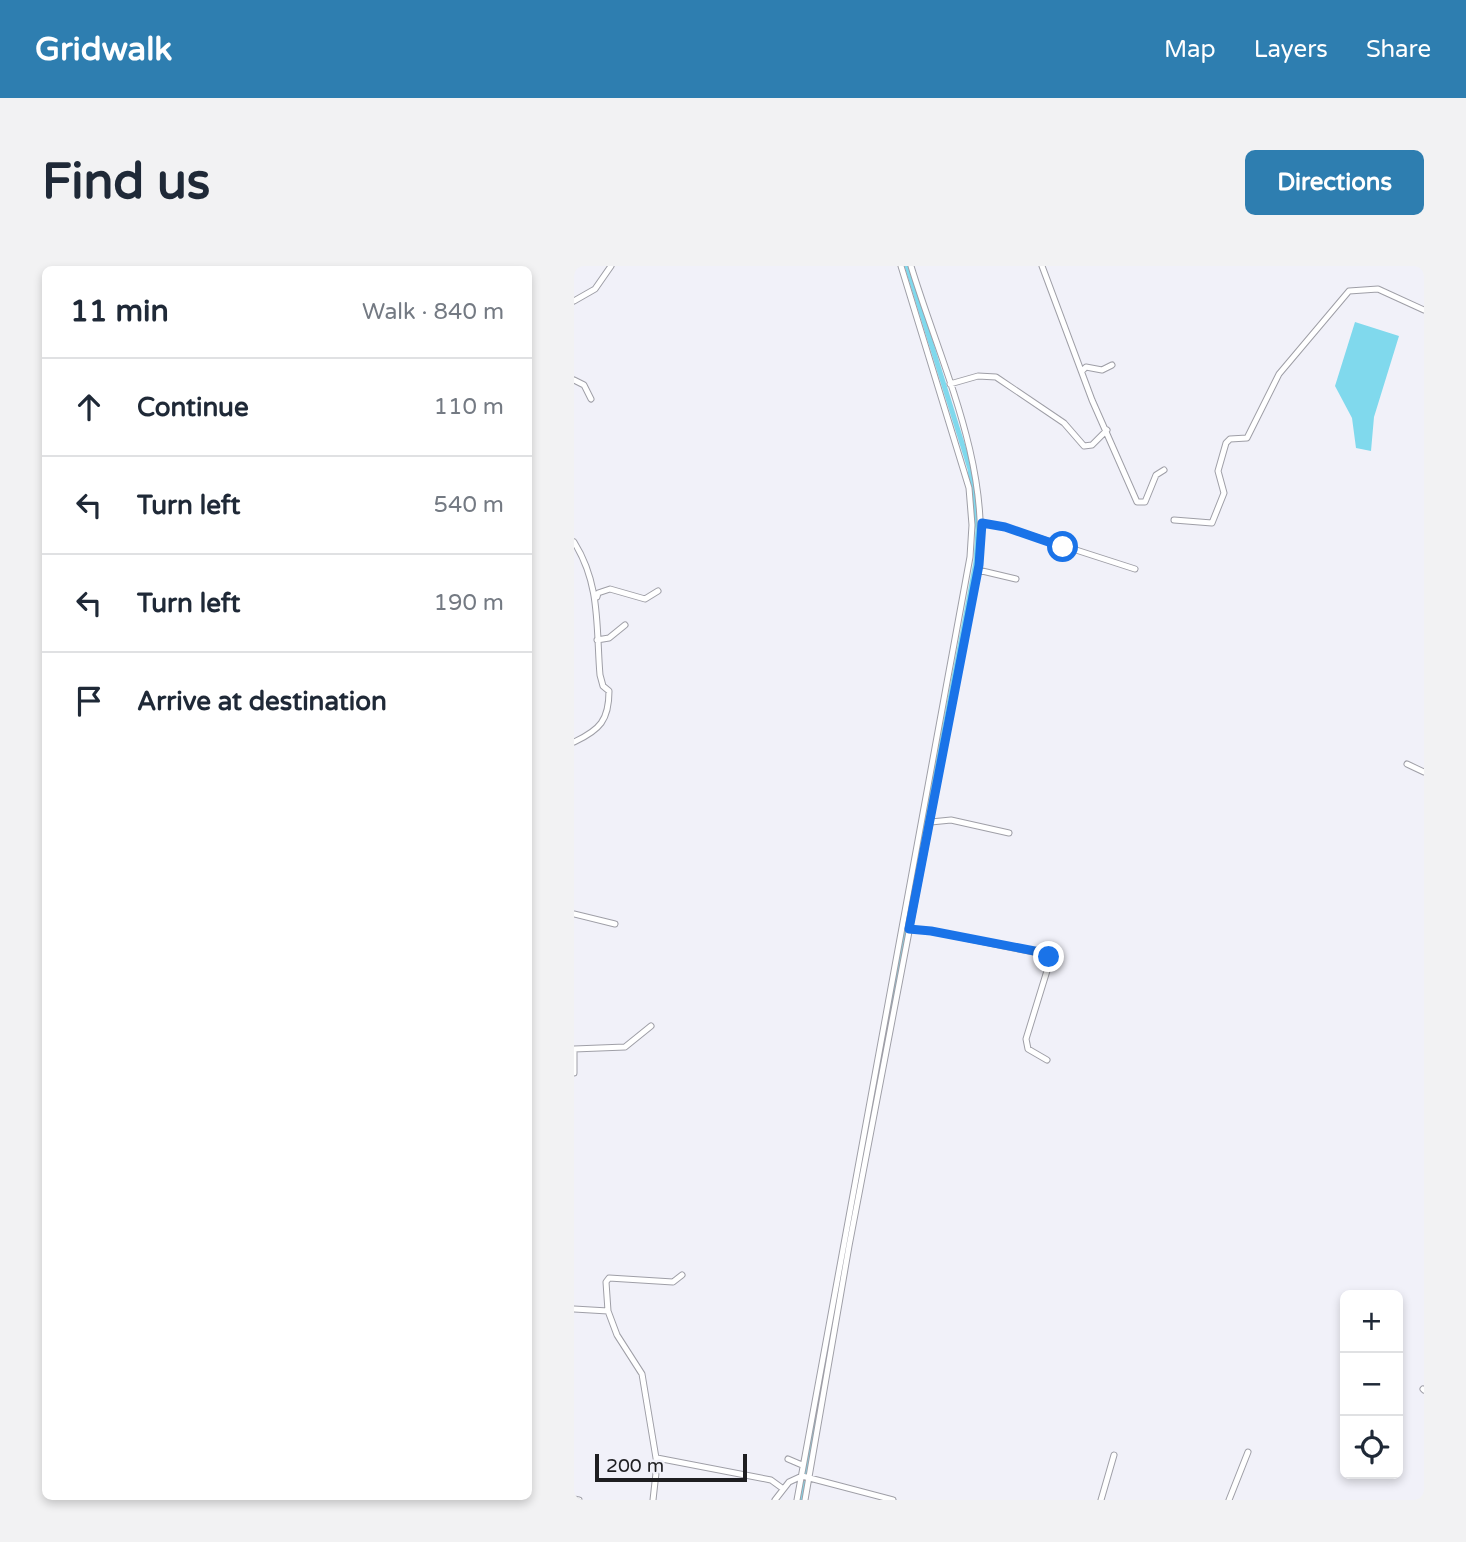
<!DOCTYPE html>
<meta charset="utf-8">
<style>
:root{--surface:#fff;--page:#f2f2f3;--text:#1f2937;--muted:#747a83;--line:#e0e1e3;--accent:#2e7eb0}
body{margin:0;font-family:"Varela Round",sans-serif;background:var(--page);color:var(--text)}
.controls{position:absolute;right:21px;bottom:21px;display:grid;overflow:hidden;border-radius:10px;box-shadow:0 4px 10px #0003}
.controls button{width:63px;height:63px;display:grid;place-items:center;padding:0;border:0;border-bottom:2px solid var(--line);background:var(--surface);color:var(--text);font:35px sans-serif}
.scale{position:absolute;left:21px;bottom:18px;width:152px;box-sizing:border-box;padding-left:7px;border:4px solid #1e1e21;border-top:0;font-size:19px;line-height:24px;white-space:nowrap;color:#1e1e21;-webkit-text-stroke:5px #f1f1f9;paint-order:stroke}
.stop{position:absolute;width:21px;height:21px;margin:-16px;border:5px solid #1a73e8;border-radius:50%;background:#fff}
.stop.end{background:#1a73e8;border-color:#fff;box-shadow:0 2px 7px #0008}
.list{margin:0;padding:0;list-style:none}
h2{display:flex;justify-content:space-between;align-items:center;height:91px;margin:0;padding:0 28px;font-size:30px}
h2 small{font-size:23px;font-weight:400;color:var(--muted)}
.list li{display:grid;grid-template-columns:46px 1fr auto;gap:21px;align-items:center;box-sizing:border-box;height:98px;padding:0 28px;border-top:2px solid var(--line)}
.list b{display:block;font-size:26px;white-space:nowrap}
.list em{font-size:23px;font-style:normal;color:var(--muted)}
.icon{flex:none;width:38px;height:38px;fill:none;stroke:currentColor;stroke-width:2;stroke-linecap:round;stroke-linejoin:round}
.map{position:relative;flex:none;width:850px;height:1234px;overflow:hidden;border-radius:10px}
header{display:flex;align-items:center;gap:42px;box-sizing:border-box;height:98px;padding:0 35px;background:var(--accent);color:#fff}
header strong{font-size:33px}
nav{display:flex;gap:38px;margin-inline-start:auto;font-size:24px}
.intro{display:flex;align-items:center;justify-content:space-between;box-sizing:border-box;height:168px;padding:0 42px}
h1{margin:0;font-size:49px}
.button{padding:18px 32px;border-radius:10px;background:var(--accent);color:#fff;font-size:24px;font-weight:700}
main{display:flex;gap:42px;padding:0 42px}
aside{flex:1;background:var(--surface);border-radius:10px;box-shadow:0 4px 10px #0003}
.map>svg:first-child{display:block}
.water{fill:#80d9ed}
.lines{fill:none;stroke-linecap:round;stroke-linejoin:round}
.canal{stroke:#80d9ed;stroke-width:5}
.street-casing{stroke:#9f9fa7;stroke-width:7}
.street{stroke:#fff;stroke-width:5}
.route{stroke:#1a73e8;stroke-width:9}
</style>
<header>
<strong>Gridwalk</strong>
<nav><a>Map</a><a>Layers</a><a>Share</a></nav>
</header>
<div class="intro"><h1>Find us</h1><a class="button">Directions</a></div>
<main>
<aside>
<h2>11 min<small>Walk · 840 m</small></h2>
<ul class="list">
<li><svg class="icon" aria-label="ahead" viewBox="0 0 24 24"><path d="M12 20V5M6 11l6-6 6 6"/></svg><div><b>Continue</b></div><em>110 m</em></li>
<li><svg class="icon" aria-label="left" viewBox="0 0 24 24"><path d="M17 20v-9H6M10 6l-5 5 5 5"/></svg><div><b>Turn left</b></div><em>540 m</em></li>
<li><svg class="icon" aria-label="left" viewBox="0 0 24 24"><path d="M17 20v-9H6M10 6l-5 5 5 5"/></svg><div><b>Turn left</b></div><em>190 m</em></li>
<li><svg class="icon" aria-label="arrive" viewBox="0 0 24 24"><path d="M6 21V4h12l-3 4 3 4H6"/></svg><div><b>Arrive at destination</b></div></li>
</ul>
</aside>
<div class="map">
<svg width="850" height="1234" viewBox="0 0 850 1234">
<rect width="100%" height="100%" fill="#f1f1f9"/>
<path class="water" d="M781 56 825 70 800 151 797 185 782 182 778 152 761 120Z"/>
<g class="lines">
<path class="canal" d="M276 962 402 296 404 264 396 203 333 0
M268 1003 272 982
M227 1234 240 1154"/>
<g class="street-casing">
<path id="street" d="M468 0 518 134 563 236H571L582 209 590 204
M0 35 21 23 37 0
M508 105 512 101 528 104 538 99
M0 114 10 119 17 133
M376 118 404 110 422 111 490 157 510 180 518 179 533 164
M600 254 638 257 650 227 644 205 652 177 656 173 673 172 705 108 775 25 804 23 850 44
M408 257 431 261 561 303
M0 276C27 319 22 362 26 409L29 420 35 425C35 454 26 464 0 476
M404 304 442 313
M23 331 24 327 36 323 71 333 84 325
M23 374 35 372 51 359
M833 498 850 506
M357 556 377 554 435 567
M0 648 41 658
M335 663 357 665 474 689 476 695 452 773 454 783 473 794
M0 783 51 781 77 760
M0 807V783
M0 1043 34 1045 32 1016 35 1012 99 1016 108 1009
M34 1045 43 1069 68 1108 83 1198 79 1234
M849 1123 850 1124
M83 1192 197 1214 208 1222
M214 1193 228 1199
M0 1233 5 1234
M201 1234 215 1216 228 1210 319 1234
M223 1234 396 291 398 259 395 222 327 0
M231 1234 275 980 405 299C416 196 366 96 337 0
M527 1234 540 1189
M655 1234 674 1186"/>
</g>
<use href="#street" class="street"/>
</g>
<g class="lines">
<path class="route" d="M475 691 471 687 357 665 335 663 405 299 408 257 431 261 489 281"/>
</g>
</svg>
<div class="controls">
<button>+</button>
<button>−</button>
<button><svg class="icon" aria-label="locate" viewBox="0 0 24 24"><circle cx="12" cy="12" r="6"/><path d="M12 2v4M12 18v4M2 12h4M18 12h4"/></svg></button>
</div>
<div class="scale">200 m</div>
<div class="stop" style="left:489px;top:281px"></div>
<div class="stop end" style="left:475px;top:691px"></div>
</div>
</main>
